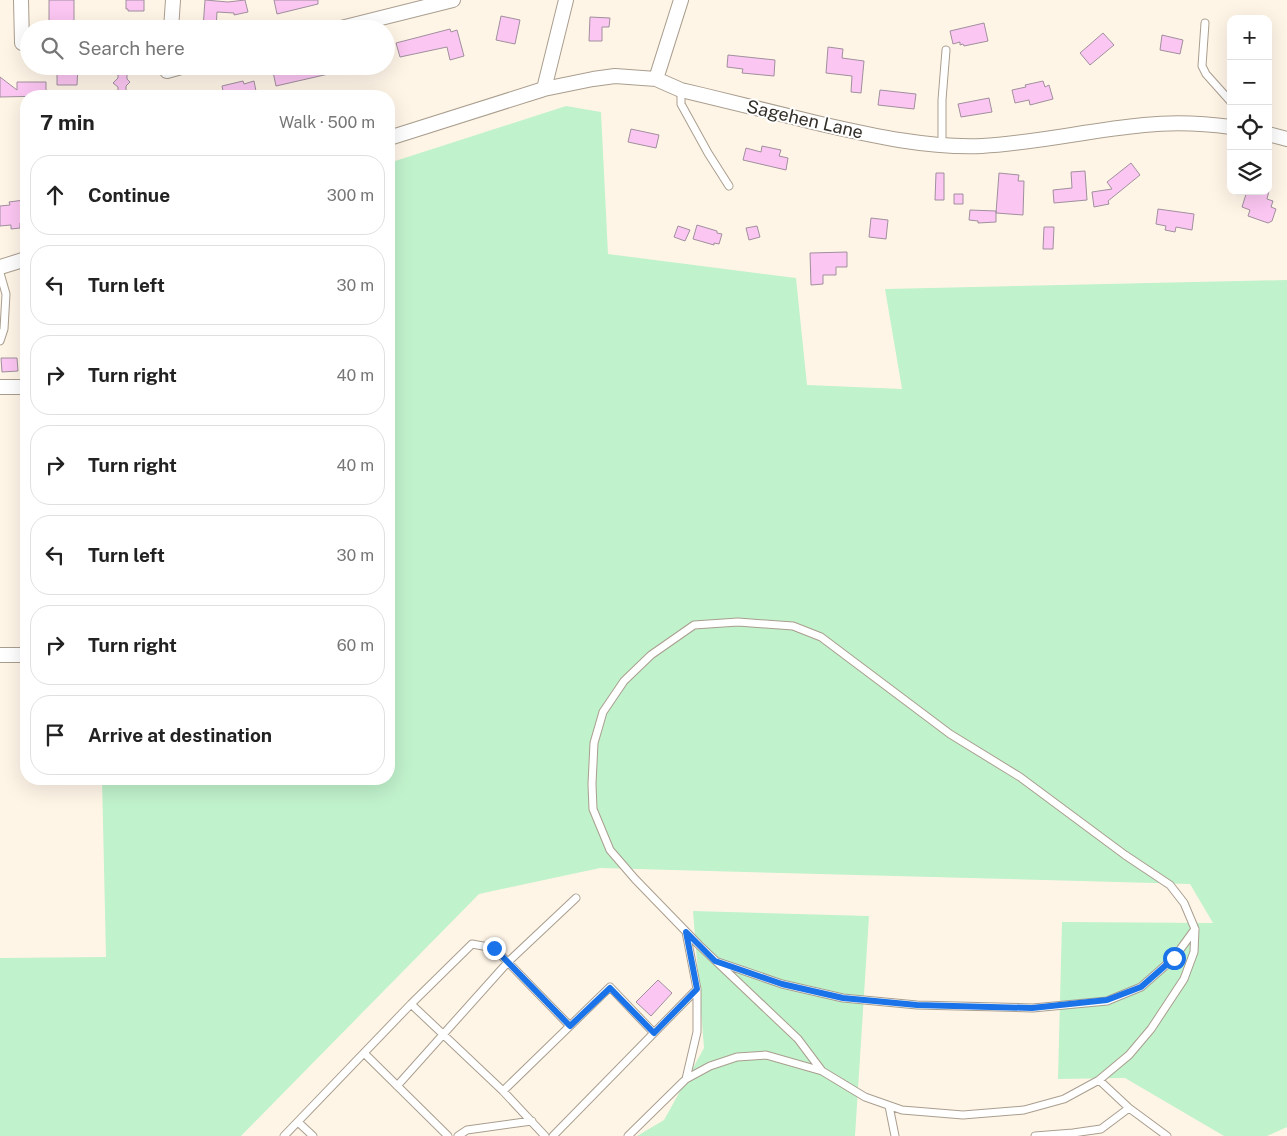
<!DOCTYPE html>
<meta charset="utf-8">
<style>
:root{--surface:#fff;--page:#f6f6f6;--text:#222;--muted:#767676;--line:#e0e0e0}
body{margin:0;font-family:"Public Sans",sans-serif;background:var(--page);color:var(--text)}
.controls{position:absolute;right:15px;top:15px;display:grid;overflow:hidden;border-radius:10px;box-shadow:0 5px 20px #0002}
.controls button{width:45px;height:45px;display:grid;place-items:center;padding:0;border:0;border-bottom:1px solid var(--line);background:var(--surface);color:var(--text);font:25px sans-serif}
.stop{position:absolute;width:15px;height:15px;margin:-11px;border:4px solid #1a73e8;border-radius:50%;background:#fff}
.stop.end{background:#1a73e8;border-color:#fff;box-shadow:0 1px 5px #0008}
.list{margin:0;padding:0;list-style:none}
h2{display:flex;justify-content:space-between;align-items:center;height:65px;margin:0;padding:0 20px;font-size:21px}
h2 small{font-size:16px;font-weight:400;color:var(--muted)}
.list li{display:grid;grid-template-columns:32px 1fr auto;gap:15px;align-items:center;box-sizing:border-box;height:80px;margin:0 10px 10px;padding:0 10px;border:1px solid var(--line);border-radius:20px}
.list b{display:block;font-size:19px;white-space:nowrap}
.list em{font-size:16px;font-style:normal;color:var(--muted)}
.icon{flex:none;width:28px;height:28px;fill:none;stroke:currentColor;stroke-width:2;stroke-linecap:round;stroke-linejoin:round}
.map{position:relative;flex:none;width:1287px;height:1136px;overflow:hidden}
.search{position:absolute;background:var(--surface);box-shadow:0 5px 20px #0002;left:20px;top:20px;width:375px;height:55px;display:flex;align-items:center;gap:12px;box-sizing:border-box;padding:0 18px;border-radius:28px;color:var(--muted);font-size:19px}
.panel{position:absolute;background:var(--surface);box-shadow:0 5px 20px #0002;left:20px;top:90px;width:375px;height:695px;border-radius:20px}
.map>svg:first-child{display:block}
.green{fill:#c0f2cc}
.building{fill:#fbc6f2;stroke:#a0909d}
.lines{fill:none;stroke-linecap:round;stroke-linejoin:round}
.service-casing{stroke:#a99e8e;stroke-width:9}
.minor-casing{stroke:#a99e8e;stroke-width:16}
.service{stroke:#fff;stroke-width:7}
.minor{stroke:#fff;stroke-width:14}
.route{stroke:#1a73e8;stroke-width:6}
.labels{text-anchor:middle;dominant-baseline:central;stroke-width:4;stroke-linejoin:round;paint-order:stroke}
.street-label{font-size:18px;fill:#332f28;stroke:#fff}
</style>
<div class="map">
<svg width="1287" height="1136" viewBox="0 0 1287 1136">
<rect width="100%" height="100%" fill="#fff5e7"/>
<path class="green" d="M566 106 601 112 608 254 796 278 807 385 902 389 885 289 1287 280V1127L1267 1136H1224L1125 1078 1058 1079 1062 922 1213 923 1190 884 600 868 479 894 241 1136H0V958L106 957 102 779H389V163Z
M693 911 869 916 855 1136H637L664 1120 704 1048Z"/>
<path class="building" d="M49 0H74V29H49Z
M126 0H144V11H128V9H126Z
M205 0 228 2 245 0 248 12 234 15V13L217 12 216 29 203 28Z
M274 0H318V4L277 14Z
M501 16 520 20 515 44 496 40Z
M590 17 610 18 609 27H602V41H589Z
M984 23 988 41 964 46 963 44 960 45V42L953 44 950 31Z
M450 29 451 32 457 30 464 56 450 60 447 47 400 57 396 43Z
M1103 33 1114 45 1090 65 1080 53Z
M1162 35 1183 40 1180 54 1160 50Z
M828 47 843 49 842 58 864 61 861 93 851 92 852 76 826 73Z
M728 55 775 60 774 76 742 73 743 69 727 67Z
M57 66H78L77 85H57Z
M118 66H127V79L130 82 126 86V96H118V87L113 83 118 78Z
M298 66H346V70L276 86 273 72Z
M0 77 17 90V82H46V96L0 97Z
M243 81 244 84 254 81 257 96H224L222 86Z
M1043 81 1045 87 1049 85 1053 99 1030 105 1029 100 1015 103 1012 90 1026 87 1025 85Z
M880 90 916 94 914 109 878 105Z
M989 98 992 112 961 117 958 104Z
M631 129 659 135 656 148 628 142Z
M762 146 781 150 779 156 788 158 786 170 743 160 746 148 761 152Z
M1131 163 1140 175 1108 201 1109 204 1094 207 1092 192 1112 189 1107 182Z
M1085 171 1087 200 1054 203 1053 190 1072 188 1071 172Z
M936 173H944V200H935Z
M999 173 1019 175 1018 181H1024L1023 215 996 213Z
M1247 191H1269L1267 199 1273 201 1271 207 1276 209 1272 221 1268 223 1248 216 1250 210 1242 207Z
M954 194H963V204H954Z
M24 200 26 222 20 223V228L11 229V225L0 226V206L10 205 9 202Z
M1158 209 1194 214 1192 230 1176 227 1175 232 1165 230 1166 226 1156 224Z
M970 210 996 211V222L978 223V221L969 220Z
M871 218 888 220 886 239 869 237Z
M697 225 717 231V233L722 234 719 244 714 243V245L693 239Z
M678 226 690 230 685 241 674 237Z
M757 226 760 237 749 240 746 228Z
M1044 227H1054L1053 249H1043Z
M847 252V267H836V275H823V284L811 285 810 253Z
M1 358H17L18 371 2 372Z
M658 980 672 993 651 1016 636 1002Z"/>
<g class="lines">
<g class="service-casing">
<path id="service" d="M1205 23 1202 66 1206 74 1231 102
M681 90V104L708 153 729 186
M942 145V100L946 50
M0 273 6 294 4 329 0 341
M718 962 782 984 843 998 917 1005 1033 1008 1107 1001 1141 987 1174 958 1195 929
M411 1004 503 1091 545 1136
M364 1053 448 1136
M686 1079 697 1032V989L686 932
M1099 1080 1129 1108 1167 1136
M397 1086 508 962 576 898
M503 1091 610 987 654 1033
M889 1106 895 1136
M298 1122 313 1136
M284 1136 411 1004 472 944 494 948 570 1026
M458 1136 467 1130 532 1121
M553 1136 697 989
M628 1136 686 1079 710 1066 737 1057 766 1055 822 1071 865 1097 902 1110 963 1115 1024 1110 1064 1099 1099 1080 1129 1055 1151 1029 1184 979 1194 952 1195 929 1184 903 1170 885 1125 855 1020 777 950 734 821 637 793 626 738 622 694 625 651 655 624 681 603 712 594 743 592 784 593 809 610 850 635 879 699 945 798 1039 822 1071
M1035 1136 1073 1133 1101 1129 1129 1108"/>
</g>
<g class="minor-casing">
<path id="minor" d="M21 0 22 43
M171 29 173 0
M337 29 453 0
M168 66 167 71 185 66
M656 79 681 0
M544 89 566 0
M1268 134 1287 139
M389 138 544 89 593 79 615 76 656 79 681 90C728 101 775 113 821 124 874 136 927 148 982 146 1036 143 1090 130 1144 125 1173 122 1202 123 1231 127
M0 267 26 259
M0 387H19
M0 655H26"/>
</g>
<use href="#service" class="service"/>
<use href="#minor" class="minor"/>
</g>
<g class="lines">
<path class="route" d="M494 948 570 1026 610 988 654 1033 697 989 686 932 715 961 782 984 843 998 917 1005 1032 1008 1107 1000 1141 987 1174 958"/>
</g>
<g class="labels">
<g class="street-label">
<text transform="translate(805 119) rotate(13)">Sagehen Lane</text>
</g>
</g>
</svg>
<div class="controls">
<button>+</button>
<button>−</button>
<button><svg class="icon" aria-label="locate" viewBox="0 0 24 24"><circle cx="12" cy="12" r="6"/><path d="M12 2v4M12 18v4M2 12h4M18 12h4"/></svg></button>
<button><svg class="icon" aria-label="layers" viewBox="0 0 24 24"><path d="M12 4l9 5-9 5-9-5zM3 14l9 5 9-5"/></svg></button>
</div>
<div class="stop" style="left:1174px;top:958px"></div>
<div class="stop end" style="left:494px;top:948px"></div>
<div class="search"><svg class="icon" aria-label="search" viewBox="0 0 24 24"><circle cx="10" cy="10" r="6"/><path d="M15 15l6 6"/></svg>Search here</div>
<section class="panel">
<h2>7 min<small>Walk · 500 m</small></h2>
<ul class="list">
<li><svg class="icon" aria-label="ahead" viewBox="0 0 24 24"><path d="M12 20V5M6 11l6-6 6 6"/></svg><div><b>Continue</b></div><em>300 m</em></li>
<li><svg class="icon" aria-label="left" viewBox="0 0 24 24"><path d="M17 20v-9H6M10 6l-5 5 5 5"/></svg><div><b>Turn left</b></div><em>30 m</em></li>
<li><svg class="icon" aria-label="right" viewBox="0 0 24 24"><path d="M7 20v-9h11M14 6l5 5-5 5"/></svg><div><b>Turn right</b></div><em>40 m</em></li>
<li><svg class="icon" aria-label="right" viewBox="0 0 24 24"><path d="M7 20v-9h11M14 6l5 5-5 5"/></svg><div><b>Turn right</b></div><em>40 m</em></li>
<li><svg class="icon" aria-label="left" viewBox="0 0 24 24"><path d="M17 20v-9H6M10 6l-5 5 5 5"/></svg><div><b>Turn left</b></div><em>30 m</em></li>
<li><svg class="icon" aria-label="right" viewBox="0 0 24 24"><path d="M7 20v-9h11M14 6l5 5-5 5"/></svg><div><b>Turn right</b></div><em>60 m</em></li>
<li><svg class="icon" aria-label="arrive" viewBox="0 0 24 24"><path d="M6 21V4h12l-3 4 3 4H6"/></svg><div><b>Arrive at destination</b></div></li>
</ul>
</section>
</div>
